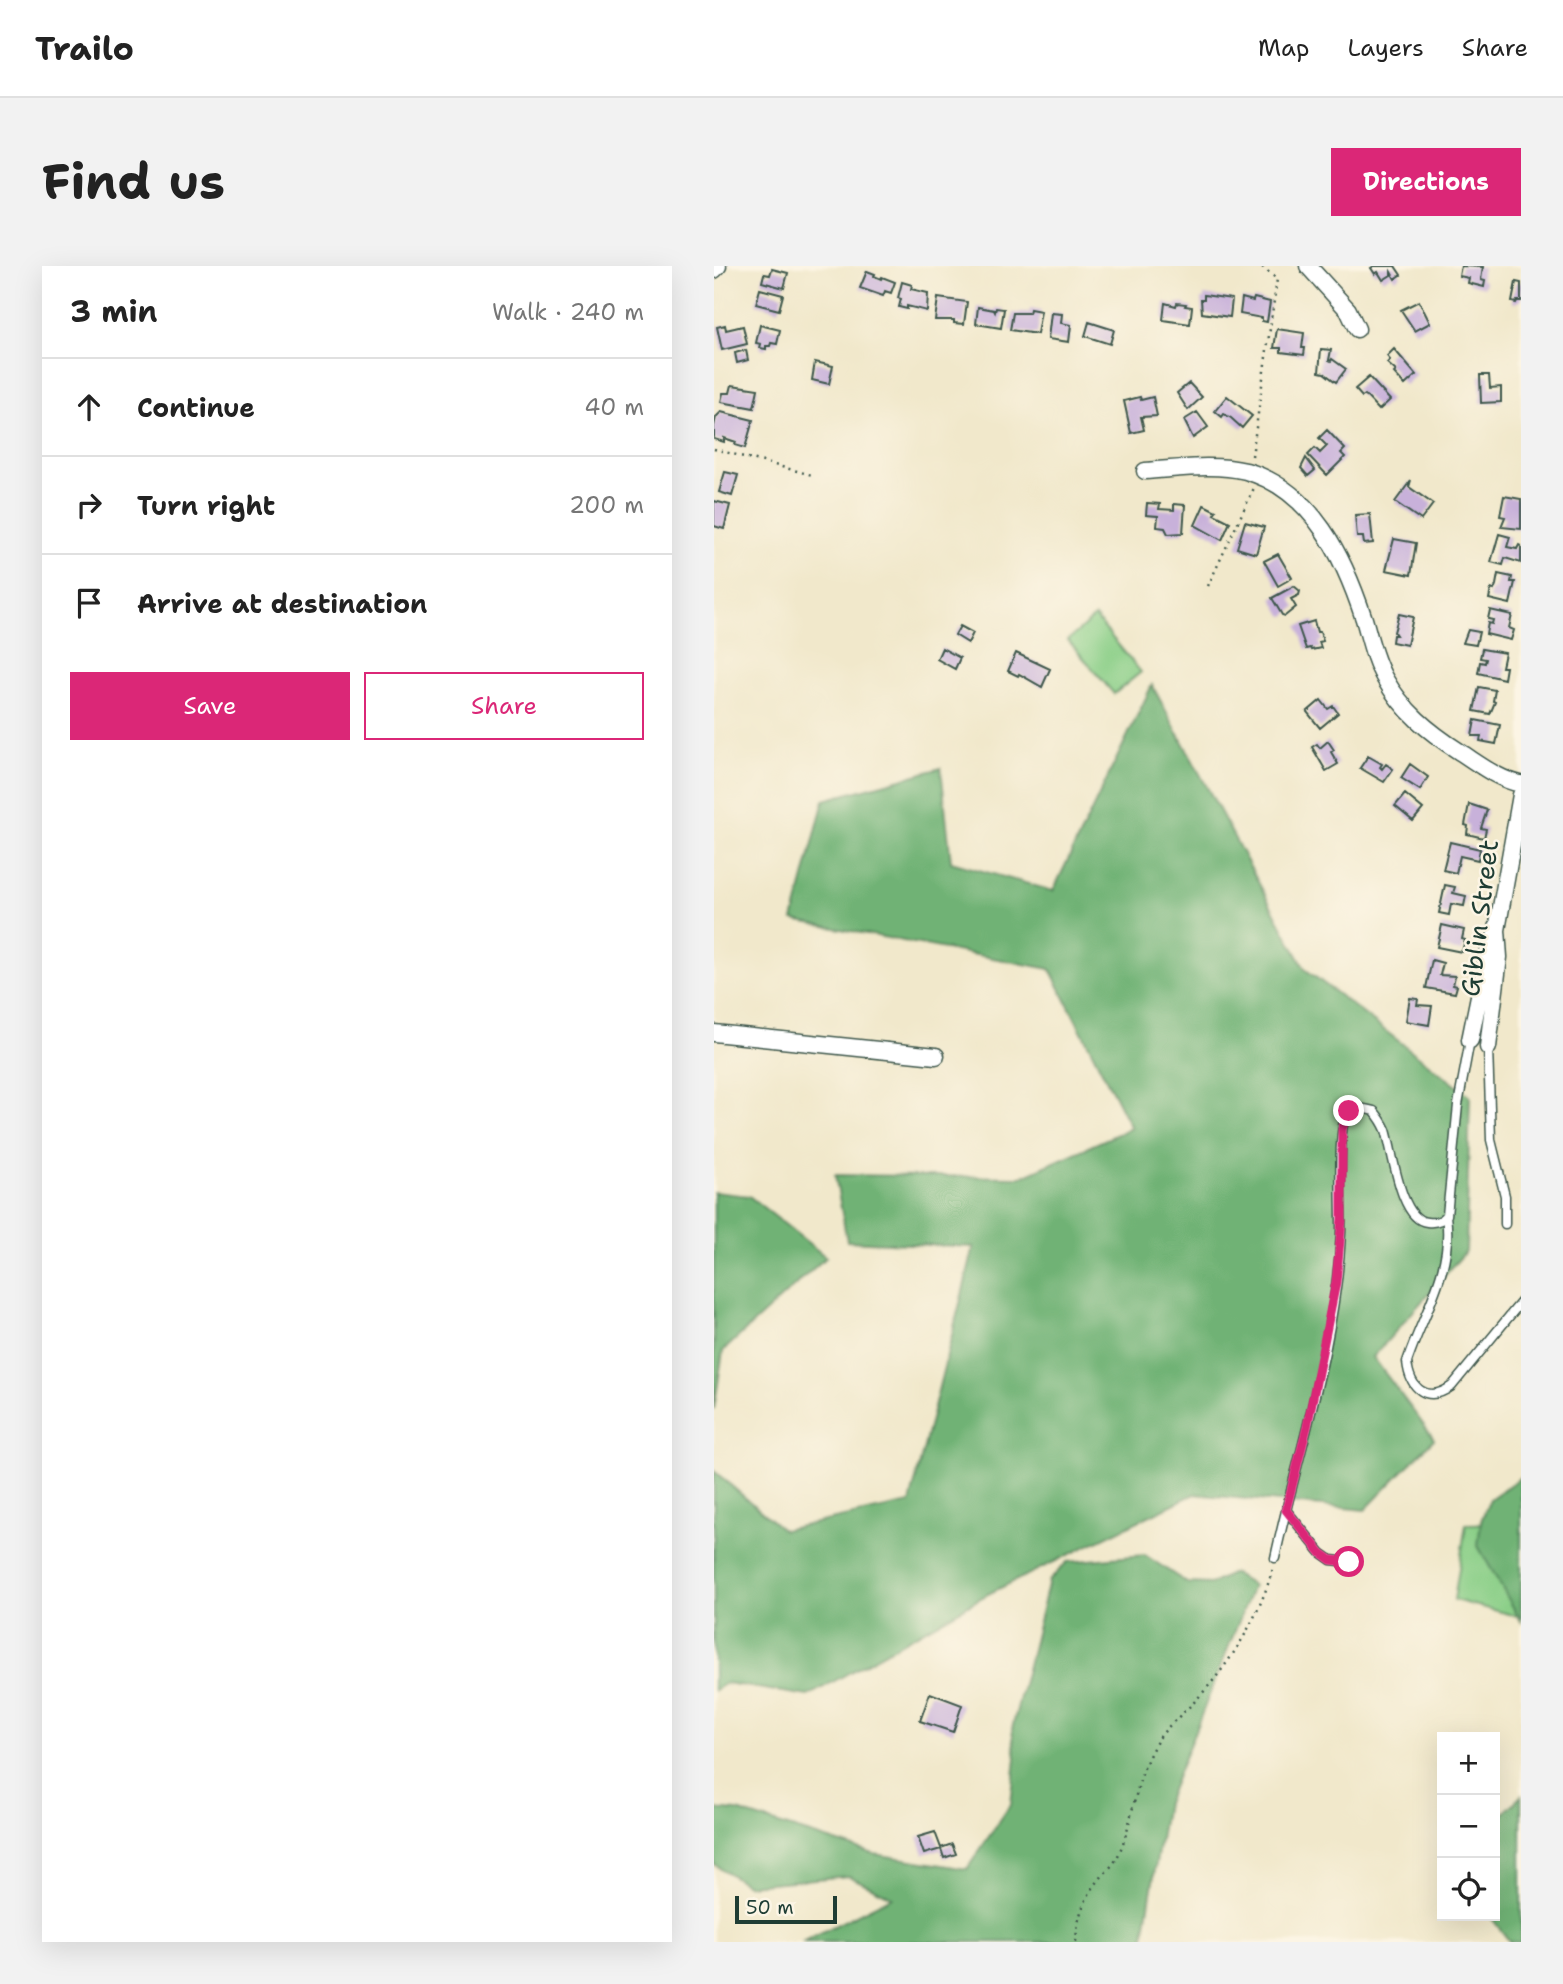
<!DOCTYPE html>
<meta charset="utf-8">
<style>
:root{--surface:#fff;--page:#f2f2f2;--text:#222;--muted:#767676;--line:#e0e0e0;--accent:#db2777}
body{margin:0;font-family:"Shantell Sans",sans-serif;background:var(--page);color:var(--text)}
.controls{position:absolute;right:21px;bottom:21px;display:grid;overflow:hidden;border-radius:0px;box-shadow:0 7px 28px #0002}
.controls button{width:63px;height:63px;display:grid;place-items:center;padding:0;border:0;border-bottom:2px solid var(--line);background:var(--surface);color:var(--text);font:35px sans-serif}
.scale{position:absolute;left:21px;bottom:18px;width:102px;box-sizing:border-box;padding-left:7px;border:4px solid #1f3d34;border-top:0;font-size:19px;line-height:24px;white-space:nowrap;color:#1f3d34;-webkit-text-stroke:5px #fcf5e5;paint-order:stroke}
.stop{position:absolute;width:21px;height:21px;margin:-16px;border:5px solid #db2777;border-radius:50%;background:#fff}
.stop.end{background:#db2777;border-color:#fff;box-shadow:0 2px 7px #0008}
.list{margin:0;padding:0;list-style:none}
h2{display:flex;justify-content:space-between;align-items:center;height:91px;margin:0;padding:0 28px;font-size:30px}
h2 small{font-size:23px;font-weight:400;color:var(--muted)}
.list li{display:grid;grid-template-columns:46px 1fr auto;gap:21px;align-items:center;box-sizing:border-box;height:98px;padding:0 28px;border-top:2px solid var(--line)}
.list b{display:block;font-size:26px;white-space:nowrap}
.list em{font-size:23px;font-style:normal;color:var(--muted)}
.actions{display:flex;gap:14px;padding:21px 28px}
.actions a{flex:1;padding:16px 0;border:2px solid var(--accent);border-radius:0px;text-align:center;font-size:24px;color:var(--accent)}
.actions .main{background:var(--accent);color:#fff}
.icon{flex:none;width:38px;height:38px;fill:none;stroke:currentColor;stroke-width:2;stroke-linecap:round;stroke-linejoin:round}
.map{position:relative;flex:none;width:807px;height:1676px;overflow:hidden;border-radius:0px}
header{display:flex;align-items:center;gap:42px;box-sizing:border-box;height:98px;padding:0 35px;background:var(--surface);border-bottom:2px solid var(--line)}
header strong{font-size:33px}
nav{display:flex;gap:38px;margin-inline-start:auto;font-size:24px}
.intro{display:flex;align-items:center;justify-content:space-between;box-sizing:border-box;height:168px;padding:0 42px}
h1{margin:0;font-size:49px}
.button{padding:18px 32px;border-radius:0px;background:var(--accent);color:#fff;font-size:24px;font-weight:700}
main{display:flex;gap:42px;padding:0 42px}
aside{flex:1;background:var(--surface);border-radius:0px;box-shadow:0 7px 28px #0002}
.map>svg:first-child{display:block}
.green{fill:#8bcf88;stroke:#55865e;stroke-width:2}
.forest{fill:#70b274;stroke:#487854;stroke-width:2}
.building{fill:#c8b1da}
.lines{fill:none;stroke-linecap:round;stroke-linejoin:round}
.lane-casing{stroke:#3e574b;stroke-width:11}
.street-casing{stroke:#3e574b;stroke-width:19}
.path{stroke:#3e574b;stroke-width:2.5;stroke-dasharray:2 5;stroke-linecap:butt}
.lane{stroke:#fff;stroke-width:8}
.street{stroke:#fff;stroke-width:16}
.route{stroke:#db2777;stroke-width:9}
.labels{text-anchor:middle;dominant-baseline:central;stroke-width:5;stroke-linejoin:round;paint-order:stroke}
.street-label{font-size:26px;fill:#1f3d34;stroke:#fcf5e5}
</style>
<header>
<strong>Trailo</strong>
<nav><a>Map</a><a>Layers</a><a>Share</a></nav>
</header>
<div class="intro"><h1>Find us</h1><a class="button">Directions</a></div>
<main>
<aside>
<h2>3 min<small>Walk · 240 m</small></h2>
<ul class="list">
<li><svg class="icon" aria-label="ahead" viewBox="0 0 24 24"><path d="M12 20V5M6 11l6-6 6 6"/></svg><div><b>Continue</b></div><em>40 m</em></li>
<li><svg class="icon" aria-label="right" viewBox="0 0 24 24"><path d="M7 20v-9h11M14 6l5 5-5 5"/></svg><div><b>Turn right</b></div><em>200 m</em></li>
<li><svg class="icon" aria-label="arrive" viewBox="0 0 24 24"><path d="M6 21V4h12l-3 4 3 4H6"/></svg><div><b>Arrive at destination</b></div></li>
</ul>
<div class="actions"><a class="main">Save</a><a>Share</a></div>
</aside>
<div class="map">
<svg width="807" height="1676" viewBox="0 0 807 1676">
<rect width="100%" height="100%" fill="#fcf5e5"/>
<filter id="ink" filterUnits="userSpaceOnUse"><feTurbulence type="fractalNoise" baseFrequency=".0143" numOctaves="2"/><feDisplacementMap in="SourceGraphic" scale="14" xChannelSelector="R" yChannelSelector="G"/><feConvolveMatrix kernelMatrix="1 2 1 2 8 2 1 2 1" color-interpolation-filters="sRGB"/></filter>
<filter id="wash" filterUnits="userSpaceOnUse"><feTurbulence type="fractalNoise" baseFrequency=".00686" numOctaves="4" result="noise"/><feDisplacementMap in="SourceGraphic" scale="28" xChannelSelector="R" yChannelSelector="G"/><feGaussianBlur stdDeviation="1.57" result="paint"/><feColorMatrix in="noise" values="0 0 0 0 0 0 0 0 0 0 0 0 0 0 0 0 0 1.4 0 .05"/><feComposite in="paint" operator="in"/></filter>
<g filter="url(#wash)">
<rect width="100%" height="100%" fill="#f1e8cb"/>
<path class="green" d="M381 351 427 406 400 428 354 374Z
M807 1257V1351L740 1334 752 1258Z"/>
<path class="forest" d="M438 419 591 703 756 830 752 985 659 1091 720 1173 651 1244 480 1228 274 1328 94 1430 12 1417 0 1425V1205L69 1264 196 1237 260 981 133 975 121 909 307 911 417 862 336 703 79 654 110 534 227 502 237 596 339 625Z
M0 926 35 930 112 991 9 1085 0 1143Z
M807 1211V1355L764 1280 767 1255 776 1233Z
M431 1289 473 1317 497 1318 519 1307 539 1320 452 1537 429 1676H88L178 1631 135 1610 33 1619 0 1598V1543L23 1545 160 1588 253 1603 297 1538 302 1492 298 1463 335 1315 353 1296Z
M807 1530V1676H796L776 1650H781V1556Z"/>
<g id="blocks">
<path class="building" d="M660 0H681L687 9 681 13 677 6V9L669 14 664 6 661 8 657 2Z
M747 0 769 1 767 14 771 15 770 21 754 17 755 12 745 10Z
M58 3 74 7 70 22 48 16 50 8 56 9Z
M153 5 161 8 160 10 167 13 168 11 181 16 177 27 171 25 169 30 146 22Z
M188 16 198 19 197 23 214 27 213 45 193 40V43L185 41 187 33 184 32Z
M802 16 807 17V35H803L802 37 798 36Z
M46 23 69 29 65 44 42 38Z
M490 29 518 33 516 51 488 47 487 33H490Z
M224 32 253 36 250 58 240 57V54H221Z
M528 32 539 35 540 32 556 36 553 56 548 55V52L526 48Z
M705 35 716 57 701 65 687 44Z
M451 37 462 40 463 37 472 38 471 40 478 41 476 58 449 54Z
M264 41 280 44 281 46 282 42 290 43 287 62 262 58Z
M316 43 327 45 323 68 296 64 299 47H315Z
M337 47 348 48 347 57 357 59 355 76 334 73Z
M375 56 400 64 396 78 371 70Z
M11 59 12 64 29 60 33 78 8 84 3 61Z
M46 59 66 64 63 78 57 77 56 80H52V83L46 82 47 78 42 77Z
M563 63 590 67 588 82H591L590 89 567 86V82H560Z
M607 83 617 84 615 94 617 95 618 93 632 103 622 116 610 107 605 106Z
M680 83 702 109 691 119 680 107 682 105 673 97 676 94 673 90Z
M32 84 34 94 23 97 21 87Z
M101 96 119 100 115 118 98 114Z
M766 109H775L776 122 787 121V136L767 137Z
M655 111 676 134 665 144 651 129 648 131 641 123Z
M475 117 488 131 474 144 463 127Z
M18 119 44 123 40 142 7 136 9 127H16Z
M513 130 538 150 528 162 517 152 510 148 508 151 501 145Z
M426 131 427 134 439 131 443 150 427 151 430 164 417 167 410 135Z
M7 146 39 154 31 182 21 179 22 176 10 172V176L0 173V160L2 151Z
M483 146 494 161 479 172 470 154Z
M613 164 631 183 627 187 631 191 613 209 594 189 601 182 606 187 613 180 605 172Z
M592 192 601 204 594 210 587 202Z
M11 206 24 209 18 230 5 226Z
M697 214 695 221 719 238 707 254 681 236Z
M790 230 807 233V263L787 261 791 251 786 250Z
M0 235 16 239 10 263 0 260Z
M433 237 446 238 445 243 460 244V238L471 239 469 267 454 268 451 262 443 261 444 250 432 249Z
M490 239 502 245 500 248 516 256 508 274 481 259Z
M656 248 659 277 650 278 649 271H643L641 249Z
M531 256 550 261 542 288 523 282Z
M785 268 796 271 793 281 803 283 805 279 807 280V297L791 292 789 299 777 296Z
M680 273 702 277 697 309 672 304Z
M564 288 578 312 564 320 550 295Z
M784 308 798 311 797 316H801L796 338 775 333 777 323 780 324 782 319Z
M580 320 586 325 585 329 577 333 582 341 571 350 568 349 558 332Z
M776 344 798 349 795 362 800 364 797 374 772 368 774 357 778 358 779 354 774 353Z
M685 348 699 351 693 379 678 376 679 369H682L680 366Z
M600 355 603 366H606L609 375 605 376 607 382 597 384 596 382 592 383 584 360Z
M246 360 259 367 254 377 241 369Z
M754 364 765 366 762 379 749 377Z
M228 382 246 392 241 403 223 393Z
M768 383 791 387 788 401H792L790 413 764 407 766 396 771 397 772 393 766 392Z
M302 387 336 403 328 421 305 408 304 410 294 405Z
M765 421 781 424 779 435 781 436 776 448 760 445Z
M607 434 614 443 619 440 624 447 606 462 593 446Z
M761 454 786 459 782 478 766 475 767 470H758Z
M614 475 620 484 617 486 624 498 612 505 598 481 603 478 606 482Z
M654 490 668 498 666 501 668 503 672 498 679 503 670 516 646 502Z
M696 498 714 511 706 524 687 512Z
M691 528 709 543 699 555 681 540Z
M755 538 773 544 767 562 772 563 770 572 753 568 754 560 751 559Z
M736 576 766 583 764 594 746 590 742 607 729 604Z
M731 619 741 621 739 627 752 630 750 640 737 638 735 649 725 647Z
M728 659 750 664 748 673 751 674 748 686 723 681Z
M718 694 729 697 726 709 741 710 739 719 743 720 741 727 712 722Z
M696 732 704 733 703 739 718 740 715 759 692 755Z
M216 1427 248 1439 239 1466 206 1455Z
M221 1566 227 1582 238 1578 242 1588 230 1592 227 1583 210 1588 204 1571Z"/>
</g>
</g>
<g filter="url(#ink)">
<use href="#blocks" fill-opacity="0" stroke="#3e574b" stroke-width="2"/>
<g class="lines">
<g class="lane-casing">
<path id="lane" d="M774 781 777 874 791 930V958
M732 950C740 1003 709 1047 693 1096 696 1123 713 1138 738 1120L807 1036
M572 1244 607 1287 617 1294 635 1296
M561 1292C584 1185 622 1078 627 967 628 946 622 857 634 846 641 840 652 843 660 845 665 851 669 857 672 864 679 886 686 954 713 956 721 957 727 956 733 949L744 839 756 774"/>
</g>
<g class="street-casing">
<path id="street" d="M594 0 634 44 643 63
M0 4 4 0
M431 205C464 203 499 197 532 205 599 224 630 292 650 353 656 373 660 394 671 413 689 445 715 466 746 486 765 498 785 514 807 518
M0 767 222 790
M756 774 774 686 781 670
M774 781 785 691 783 664 807 529"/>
</g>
<path class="path" d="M0 183 98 209
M538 190 563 13 547 0
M494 320 540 222
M362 1676C363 1651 370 1632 386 1613 391 1606 399 1600 403 1592 420 1556 420 1513 442 1477 452 1460 469 1448 482 1434 517 1397 545 1352 559 1302"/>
<use href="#lane" class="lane"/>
<use href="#street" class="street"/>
</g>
</g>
<g class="lines" filter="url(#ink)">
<path class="route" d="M635 1296 617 1294 607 1287 572 1244 593 1161 622 1016 628 953V863L635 845"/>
</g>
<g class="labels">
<g class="street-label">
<text transform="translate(765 652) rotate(-83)">Giblin Street</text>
</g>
</g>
</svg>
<div class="controls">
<button>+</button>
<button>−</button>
<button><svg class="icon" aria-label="locate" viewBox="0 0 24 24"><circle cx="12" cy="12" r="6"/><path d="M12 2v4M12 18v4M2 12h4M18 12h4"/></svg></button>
</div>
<div class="scale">50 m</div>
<div class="stop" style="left:635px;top:1296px"></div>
<div class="stop end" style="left:635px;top:845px"></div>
</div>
</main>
